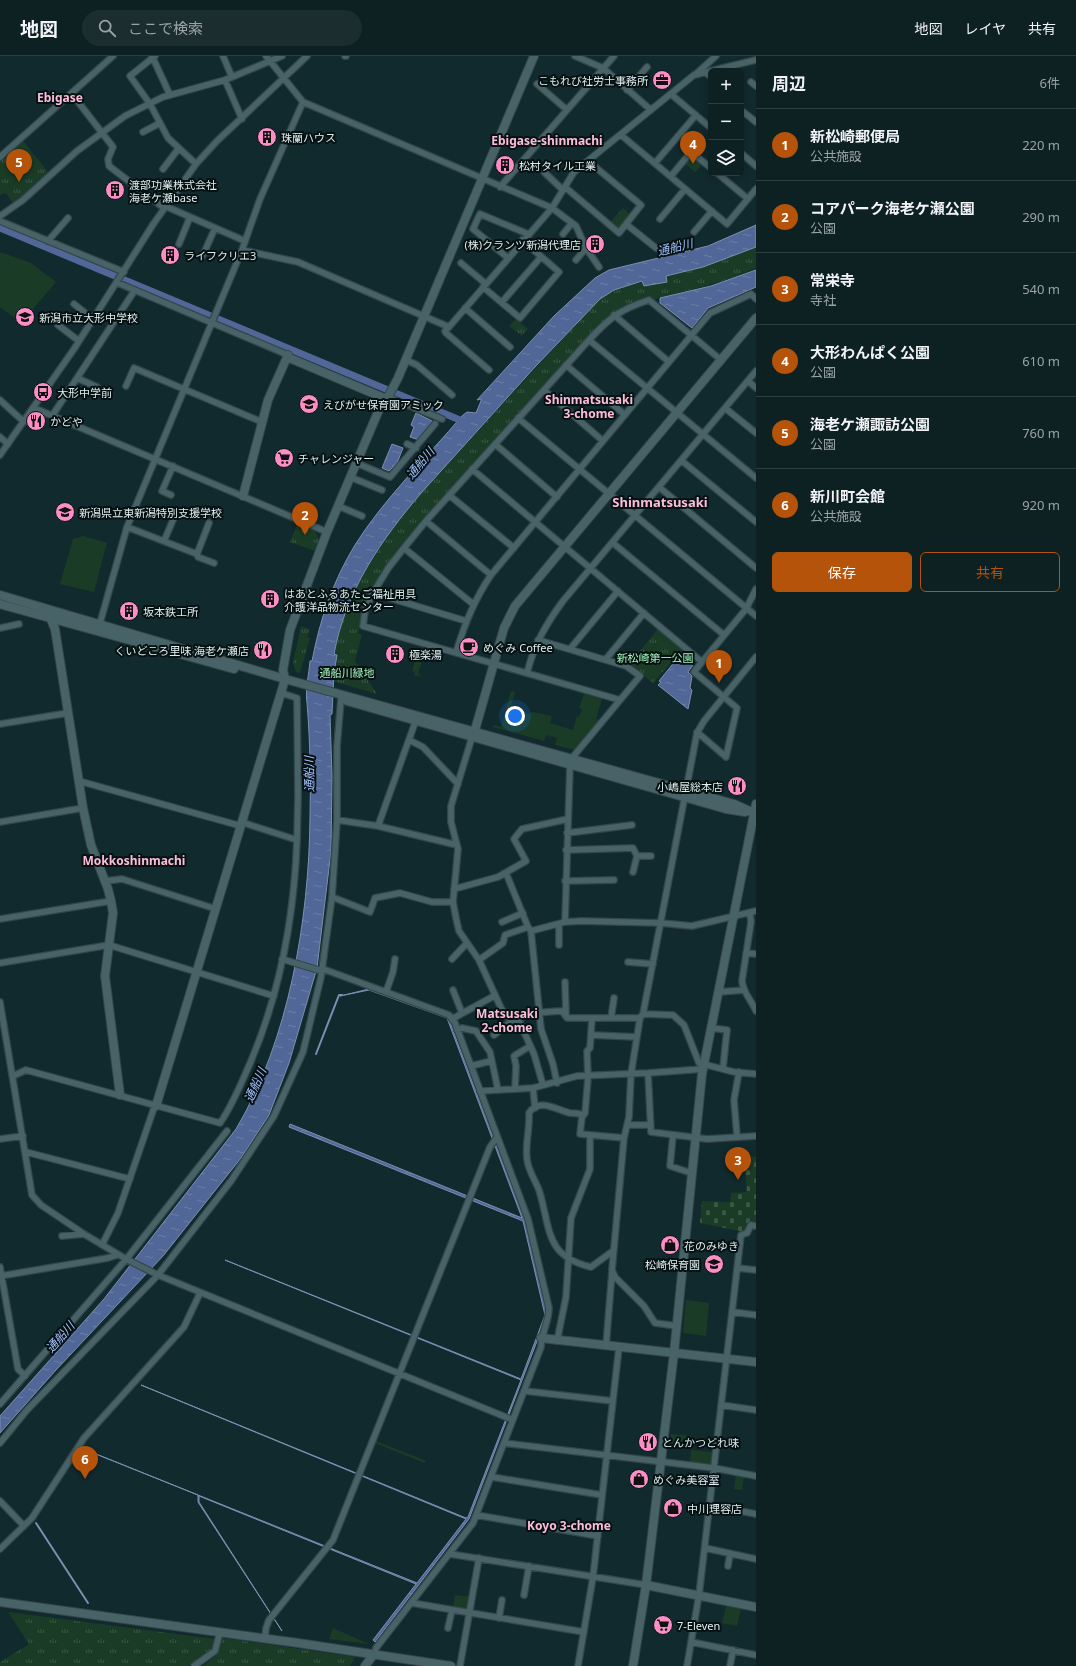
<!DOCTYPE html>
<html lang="ja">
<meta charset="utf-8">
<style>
:root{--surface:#0d2022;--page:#1b2d2f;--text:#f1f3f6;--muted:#9aa3a5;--line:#2d3e40;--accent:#b45309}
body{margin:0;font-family:"Noto Sans","Noto Sans JP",sans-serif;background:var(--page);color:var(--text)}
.controls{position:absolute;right:12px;top:12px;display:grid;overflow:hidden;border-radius:6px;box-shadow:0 2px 6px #0003}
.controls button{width:36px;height:36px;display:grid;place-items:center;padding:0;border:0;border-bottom:1px solid var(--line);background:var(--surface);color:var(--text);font:20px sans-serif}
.you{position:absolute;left:515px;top:660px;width:14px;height:14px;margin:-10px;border:3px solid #fff;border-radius:50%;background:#1a73e8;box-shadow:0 0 0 6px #1a73e833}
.badge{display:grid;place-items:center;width:26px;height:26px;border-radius:50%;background:var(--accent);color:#fff;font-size:13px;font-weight:700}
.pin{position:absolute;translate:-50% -33px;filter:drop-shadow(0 1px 2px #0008)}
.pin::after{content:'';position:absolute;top:21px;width:14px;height:12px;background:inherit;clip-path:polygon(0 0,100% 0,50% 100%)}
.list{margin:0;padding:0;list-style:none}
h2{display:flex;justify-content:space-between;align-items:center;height:52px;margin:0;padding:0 16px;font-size:17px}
h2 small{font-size:13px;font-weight:400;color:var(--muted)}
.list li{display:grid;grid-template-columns:26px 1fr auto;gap:12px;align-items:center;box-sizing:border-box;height:72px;padding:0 16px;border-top:1px solid var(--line)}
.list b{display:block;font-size:15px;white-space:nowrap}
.list p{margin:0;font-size:13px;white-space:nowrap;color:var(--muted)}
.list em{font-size:13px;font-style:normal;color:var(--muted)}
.actions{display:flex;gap:8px;padding:12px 16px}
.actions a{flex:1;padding:9px 0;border:1px solid var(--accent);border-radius:6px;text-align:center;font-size:14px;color:var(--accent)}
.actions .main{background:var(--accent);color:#fff}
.icon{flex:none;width:22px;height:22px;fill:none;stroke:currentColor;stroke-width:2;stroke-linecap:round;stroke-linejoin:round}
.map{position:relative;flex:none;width:756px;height:1610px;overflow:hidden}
header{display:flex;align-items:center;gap:24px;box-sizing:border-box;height:56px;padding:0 20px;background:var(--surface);border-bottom:1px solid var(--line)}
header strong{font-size:19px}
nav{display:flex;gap:22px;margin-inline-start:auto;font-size:14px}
.search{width:280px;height:36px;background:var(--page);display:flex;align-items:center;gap:10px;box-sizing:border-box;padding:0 14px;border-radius:22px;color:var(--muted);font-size:15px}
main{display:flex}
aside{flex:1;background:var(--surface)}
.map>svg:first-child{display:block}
.green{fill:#1a3c26}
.cemetery{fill:url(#cemetery-stones)}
.park{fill:url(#park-tufts)}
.water{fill:url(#water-ripples);stroke:#7b8fb1}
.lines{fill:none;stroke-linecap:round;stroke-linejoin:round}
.stream{stroke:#7b8fb1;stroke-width:2}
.canal{stroke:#516797;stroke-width:7}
.street-casing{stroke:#35464a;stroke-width:8}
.secondary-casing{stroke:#35464a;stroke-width:10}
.street{stroke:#486367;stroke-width:5.5}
.secondary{stroke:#486367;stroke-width:8}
.labels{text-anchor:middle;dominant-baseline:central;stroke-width:4;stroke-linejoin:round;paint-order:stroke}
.poi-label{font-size:11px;fill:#ddecee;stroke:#061112;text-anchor:start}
.park-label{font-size:11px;fill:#a2f3ba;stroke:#061112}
.neighbourhood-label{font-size:12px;font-weight:bold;fill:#fbbdd9;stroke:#061112}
.water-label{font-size:12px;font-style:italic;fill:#a5c1fc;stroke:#061112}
.quarter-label{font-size:13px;font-weight:bold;fill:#fbbdd9;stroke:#061112}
</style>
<header>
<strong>地図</strong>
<div class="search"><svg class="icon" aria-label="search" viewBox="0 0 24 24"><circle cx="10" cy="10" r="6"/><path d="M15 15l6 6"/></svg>ここで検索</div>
<nav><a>地図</a><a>レイヤ</a><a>共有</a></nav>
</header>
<main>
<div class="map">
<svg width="756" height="1610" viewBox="0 0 756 1610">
<defs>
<pattern id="cemetery-stones" width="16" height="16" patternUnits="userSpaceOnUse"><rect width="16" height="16" fill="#1a3c26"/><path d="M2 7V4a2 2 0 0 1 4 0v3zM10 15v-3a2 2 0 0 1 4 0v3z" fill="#3b5846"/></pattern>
<pattern id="park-tufts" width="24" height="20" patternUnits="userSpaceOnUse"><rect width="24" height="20" fill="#1a3c26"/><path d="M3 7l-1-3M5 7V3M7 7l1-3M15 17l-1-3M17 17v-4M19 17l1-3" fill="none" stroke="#3b5846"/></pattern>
<pattern id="water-ripples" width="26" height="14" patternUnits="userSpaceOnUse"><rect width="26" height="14" fill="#516797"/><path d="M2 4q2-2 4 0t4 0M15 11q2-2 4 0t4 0" fill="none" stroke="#6a7da6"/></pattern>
</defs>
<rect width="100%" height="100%" fill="#112a2e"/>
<path class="green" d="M0 196 31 207 56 226 21 267 0 251Z
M83 480 107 487 94 536 60 528 73 483Z
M419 591 429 594 428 600 424 599 418 618 422 621 414 619 415 616 412 615Z
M511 635 515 636 511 650 523 654 527 658 533 656 552 660 550 667 573 674 577 660 579 661 582 653 579 652 584 638 602 643 596 663 598 664 597 667 575 694 555 689 557 682 546 679 544 685 493 671 494 669 501 671Z
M686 1244 709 1247 706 1280 683 1277Z
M671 1378 691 1380 690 1389 670 1387Z
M376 1385 426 1405 425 1407 375 1387Z
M691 1394 712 1396 711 1407 690 1406Z
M736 1419 744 1421 742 1434 734 1433Z
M455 1539 471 1541 469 1554 453 1552Z
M726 1550 741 1553 737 1570 722 1567Z
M333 1572 369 1588 329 1583Z"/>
<path class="cemetery" d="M744 1100 756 1101V1167H747L744 1176 700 1167 702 1145 730 1146 731 1137 747 1136Z"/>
<path class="park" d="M23 85 48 116 21 142 13 147 6 137 0 139V105Z
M691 100 701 109 695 116 684 107Z
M623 152 632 160 620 174 610 166Z
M756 191V212C722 228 686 234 651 244 638 247 626 254 614 259L404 491 365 555 358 577 362 579 355 605 377 638 333 625 336 598H334C346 535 381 484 422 436L594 249C615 228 639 225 667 226L666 220 703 211Z
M516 263 528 273 522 280 509 270Z
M298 467 315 475 319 484 315 495 290 486Z
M301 570 310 573 307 581 310 582 300 617 296 616 293 607Z
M658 573 682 594 653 627 629 608Z
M8 1556 215 1583 211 1596 188 1610H0V1606L29 1588Z
M222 1582 355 1601 350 1610H203C215 1602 220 1597 222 1582Z"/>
<path class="water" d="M756 169V191L703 211 666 220 667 226 644 230 642 225 614 234 600 243 535 311 422 436C381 484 346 534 334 598L337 599 334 617 332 658 330 659 332 720 331 795 317 912 289 1007 269 1059 241 1102 163 1200 56 1314 0 1377V1360L104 1243 236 1073C289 984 309 864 310 761 311 724 310 683 307 647 305 634 309 618 310 605H312C320 563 333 525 355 489 383 444 427 401 462 360L467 356 476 357 481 345V343L477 344 554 260 595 222 609 214 708 190Z
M756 214V231L708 252 692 272 660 247V242L711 230Z
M416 357 434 366 419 384 410 381 414 371 411 369Z
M392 388 403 392 397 407 389 415 382 412Z
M681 598 693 609 688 616 692 620 690 632 692 634 688 653 658 629 661 626 659 625Z
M369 933 448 961 525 1166 547 1259 469 1463 375 1586 373 1584 416 1528 199 1440V1446L282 1575 198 1446V1439L86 1394 417 1527 466 1463 141 1329 466 1462 468 1461 521 1324 225 1204 521 1323 545 1259 523 1165 289 1071 290 1068 522 1162 447 962 369 934 340 940Z"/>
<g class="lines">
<path class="stream" d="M316 998 339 939H342
M36 1467 88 1547"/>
<path class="canal" d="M0 172 467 367"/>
<g class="street-casing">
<path id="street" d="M152 0 170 39
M155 0 130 20 150 48 168 82 196 108
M223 0 232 21
M266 0 303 46 552 152 576 170 586 192 599 211
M345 0H346
M575 0 603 12 651 54
M705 16 711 21
M696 18 716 0
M225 24 242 63
M751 26 756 30
M537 28 567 54
M627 34 647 11
M72 38 113 91 108 103 109 110 164 152
M672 39 711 72
M741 54 756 66
M143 76 160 67
M621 79 727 168 756 133
M741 97 756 110
M0 101 113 0
M655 107 696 59
M163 113 179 92
M545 117 563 134
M717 117 748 143
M671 120 691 96 711 112
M500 131 614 0
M565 131 619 177 641 149 588 105
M165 150 245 185
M0 160 23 144 77 95 125 60 163 41 225 24 282 0
M660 163 685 133
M0 165 124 216
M626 168 656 192
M694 176 712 155
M563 178 572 167
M48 185 68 162
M179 188 190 161
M242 194 298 206 449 271 552 152 574 116 694 19 756 4
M203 199 215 172
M508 202 473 173 480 158 528 178
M576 204 586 192
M461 207 486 228
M118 227 288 299
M483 231 520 262 559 216 522 184
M502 246 541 201
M74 248 94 264
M465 252 510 291
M614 259 669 306
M58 269 79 285
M449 271 445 275 446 277 489 314
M589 284 756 422
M406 304 417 309 452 339
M566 309 625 359
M77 322 97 331
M748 325 756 332
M126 330 134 312 262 366
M544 334 603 385
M388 341 442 363
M0 344 24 366
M34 352 327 476
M725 352 756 377
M52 360 133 237
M518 362 756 560
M0 381 8 388
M407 388 416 392
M495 388 557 441
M0 399 74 293 154 167 196 108 217 85 307 0
M682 405 756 466
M356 407 390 421 435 368
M472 413 702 606 746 553 756 533
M350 421 382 434
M659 431 756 512
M171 439 162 435 173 410
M449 439 514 492
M338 450 362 460
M426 465 491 519
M127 471 197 498 198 501 214 507
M164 485 173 464
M613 487 724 579
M404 492 473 548
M197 498 209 467
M373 537 466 565
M100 567 127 471 242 194 260 143 303 46
M0 572 19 568
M538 584 626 610 640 620 572 702 570 708 565 866
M570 593 618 535
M456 597C464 569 474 544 491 519L710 257 751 238 756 243
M606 603 644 557
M527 617C534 589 546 568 563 545L756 315
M281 637 297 642 298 740 297 784
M620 644 363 570 365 555 373 537 389 511 404 492 426 465 589 284C609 262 621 253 649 244L721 304
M0 668 68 657
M697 676 726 701 737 652 694 616 702 606
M473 678 451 750V766L458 793 453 846 456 862 459 875 479 904 501 952 507 961 520 967 534 998 543 1029
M409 684 423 691 458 728
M79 725 241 770
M337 764V690L341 643
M0 766 83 752
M378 770 416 664
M567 777 632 769
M566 794 633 792 637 800H651
M633 816 637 800
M506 817 528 871
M105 825 122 823 216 853
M565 825 614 824
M454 833 498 821 526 805 514 783 522 773 568 763
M332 841 370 856 375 842 400 837 432 846H453
M750 857 751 866 742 925C743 937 752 945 756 955
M0 863 111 845
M502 866 523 857
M559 868V889
M531 875 541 973 553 1008 557 1027
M746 897 756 898
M282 903 318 914 323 913 449 959 455 967 528 1163 549 1252C549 1266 541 1278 541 1291L473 1467 376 1592 374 1598
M452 903 467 887
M479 904 503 887 505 879 528 871 531 875 565 866 581 865 661 867 692 870 756 855
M628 906 653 908
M0 907 109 889 274 940
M565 926 566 959
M453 934 462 957
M386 936 393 916 395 903
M719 936 744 934
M0 946 32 1139 41 1149 84 1178 126 1203 158 1219 513 1364
M643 958 697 677 704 665 756 601
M592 962 590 992 587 995 588 1022 585 1057 582 1061 580 1078 624 1082
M611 962 614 942
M452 963 494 940
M516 964C529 956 547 956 562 955L567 962H640
M711 972 727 974 723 1012
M457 974 462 972 476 975 490 996 498 1034
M494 979 513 964
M591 979 637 981
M471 1010 491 1005
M648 1017 651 1076 707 1083 756 1080
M13 1020 26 1014 220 1067C230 1053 237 1037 244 1021 278 947 294 865 297 784L241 766
M533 1032 535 1052
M515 1033 516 1010 514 1000 530 990
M480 1035 533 1032 577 1020 648 1017 703 1013
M583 1059C578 1057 575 1057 570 1057 557 1054 539 1041 529 1057 530 1073 525 1088 527 1103 528 1114 535 1124 539 1134 551 1172 544 1200 591 1211L613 1195
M628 1069H650
M673 1079 670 1110 691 1117
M737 1080 734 1044 739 1016
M0 1083 23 1080
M26 1096 130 1123
M62 1180 84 1178
M102 1189 118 1157 155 1049
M0 1211 18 1313 25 1320
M737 1212 756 1214
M0 1220 108 1202 117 1199
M732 1256 756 1259
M677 1270 655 1267 644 1250 615 1221 612 1214 624 1082 629 1061 631 1018 640 962 643 958 673 959 684 969 699 1007 734 1016 756 1018
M557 1285 566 1241 571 1162 590 1113V1080
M606 1290 612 1216
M525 1335 613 1345
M0 1348 128 1201 227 1075
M721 1349 756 1354
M0 1387 27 1354 158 1219 231 1125 274 1060 303 996 321 921 332 841 337 764 378 770 457 789
M504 1387 714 1412 756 1420
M492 1421 602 1439
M0 1445 24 1470
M710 1449 756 1458
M476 1459 598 1480
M705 1492 756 1503
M0 1493 32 1462 84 1382 184 1271 200 1237
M450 1498 646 1529
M728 1510 730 1498
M524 1539 529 1510
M412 1547 584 1576
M499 1562 502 1544
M448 1572 452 1554
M265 1582 266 1572 269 1564 333 1484 490 1091 497 1081
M691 1586 756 1599
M194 1610 215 1595 220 1576
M460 1610 479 1502
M578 1610 593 1521 619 1291
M687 1610 699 1539 741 1179 747 1177 751 1169 756 1170
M730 1610 733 1594"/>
</g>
<g class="secondary-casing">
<path id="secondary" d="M287 301 384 342 388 341 398 322 534 0
M243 440 268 344 288 299
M0 539 285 623 734 748 754 757
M0 548 234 613
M50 561 55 573 83 752 91 789 108 833 111 845 113 857 105 920 120 1039
M347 645 726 753 745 756
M475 674 504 572 515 550 756 262
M156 1050 281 637 285 623 283 614 290 574 327 476 384 342
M541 1282 756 1306
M646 1529 756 1551
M0 1546 298 1587 451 1610
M365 1610 374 1598
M633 1610 646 1529 674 1297 702 1018 756 748"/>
</g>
<use href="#street" class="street"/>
<use href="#secondary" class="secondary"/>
</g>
<defs>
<g id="office-disc" transform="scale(1)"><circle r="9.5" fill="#fb8fc5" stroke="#061112"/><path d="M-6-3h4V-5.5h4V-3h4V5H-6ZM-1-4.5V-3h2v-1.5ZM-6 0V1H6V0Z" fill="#111"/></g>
<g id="building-disc" transform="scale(1)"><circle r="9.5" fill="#fb8fc5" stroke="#061112"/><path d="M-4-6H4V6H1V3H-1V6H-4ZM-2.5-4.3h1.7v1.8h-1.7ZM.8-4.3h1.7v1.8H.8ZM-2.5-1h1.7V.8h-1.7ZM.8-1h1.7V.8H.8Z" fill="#111"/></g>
<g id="school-disc" transform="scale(1)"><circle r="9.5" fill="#fb8fc5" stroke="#061112"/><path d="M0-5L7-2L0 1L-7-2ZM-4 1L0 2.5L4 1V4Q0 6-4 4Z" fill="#111"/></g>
<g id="bus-disc" transform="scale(1)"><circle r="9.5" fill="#fb8fc5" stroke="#061112"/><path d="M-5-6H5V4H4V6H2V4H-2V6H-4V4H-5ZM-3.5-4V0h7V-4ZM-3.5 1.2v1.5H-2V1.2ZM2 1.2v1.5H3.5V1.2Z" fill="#111"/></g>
<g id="restaurant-disc" transform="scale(1)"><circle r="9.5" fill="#fb8fc5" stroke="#061112"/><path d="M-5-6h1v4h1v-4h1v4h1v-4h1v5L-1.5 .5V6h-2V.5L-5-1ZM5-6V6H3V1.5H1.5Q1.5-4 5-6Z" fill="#111"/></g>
<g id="supermarket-disc" transform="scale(1)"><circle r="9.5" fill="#fb8fc5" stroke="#061112"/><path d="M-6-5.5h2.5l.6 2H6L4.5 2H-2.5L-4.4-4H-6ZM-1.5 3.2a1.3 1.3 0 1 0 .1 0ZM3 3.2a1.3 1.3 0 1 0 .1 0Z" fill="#111"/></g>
<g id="cafe-disc" transform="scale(1)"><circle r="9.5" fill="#fb8fc5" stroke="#061112"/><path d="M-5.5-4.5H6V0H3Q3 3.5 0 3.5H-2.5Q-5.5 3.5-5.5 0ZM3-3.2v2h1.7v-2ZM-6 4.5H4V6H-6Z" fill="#111"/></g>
<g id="shop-disc" transform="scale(1)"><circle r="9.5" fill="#fb8fc5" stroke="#061112"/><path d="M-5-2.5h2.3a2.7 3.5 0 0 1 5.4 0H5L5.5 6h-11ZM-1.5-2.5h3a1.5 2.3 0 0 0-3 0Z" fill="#111"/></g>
</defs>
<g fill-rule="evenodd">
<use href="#office-disc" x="662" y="24"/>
<use href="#building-disc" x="267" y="81"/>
<use href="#building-disc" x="505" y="109"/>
<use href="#building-disc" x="115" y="134"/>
<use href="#building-disc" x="595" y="188"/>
<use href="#building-disc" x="170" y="199"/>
<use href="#school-disc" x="25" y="261"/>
<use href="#bus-disc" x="43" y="336"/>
<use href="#school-disc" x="309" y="348"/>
<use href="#restaurant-disc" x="36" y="365"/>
<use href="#supermarket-disc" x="284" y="402"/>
<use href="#school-disc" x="65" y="456"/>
<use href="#building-disc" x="270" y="543"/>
<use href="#building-disc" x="129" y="555"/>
<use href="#cafe-disc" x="469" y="591"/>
<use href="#restaurant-disc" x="263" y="594"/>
<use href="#building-disc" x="395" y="598"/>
<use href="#restaurant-disc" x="737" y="730"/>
<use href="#shop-disc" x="670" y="1189"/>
<use href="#school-disc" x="714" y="1208"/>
<use href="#restaurant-disc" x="648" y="1386"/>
<use href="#shop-disc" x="639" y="1423"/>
<use href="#shop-disc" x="673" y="1452"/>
<use href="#supermarket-disc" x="663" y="1569"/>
</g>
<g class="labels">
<g class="poi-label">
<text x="648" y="24" text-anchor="end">こもれび社労士事務所</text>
<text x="281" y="81">珠蘭ハウス</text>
<text x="519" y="109">松村タイル工業</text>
<text x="129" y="128">渡部功業株式会社<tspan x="129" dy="13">海老ケ瀬base</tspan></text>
<text x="581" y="188" text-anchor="end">(株)クランツ新潟代理店</text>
<text x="184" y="199">ライフクリエ3</text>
<text x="39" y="261">新潟市立大形中学校</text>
<text x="57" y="336">大形中学前</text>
<text x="323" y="348">えびがせ保育園アミック</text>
<text x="50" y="365">かどや</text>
<text x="298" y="402">チャレンジャー</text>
<text x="79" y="456">新潟県立東新潟特別支援学校</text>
<text x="284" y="537">はあとふるあたご福祉用具<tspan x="284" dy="13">介護洋品物流センター</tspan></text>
<text x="143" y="555">坂本鉄工所</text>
<text x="483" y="591">めぐみ Coffee</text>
<text x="249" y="594" text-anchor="end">くいどころ里味 海老ケ瀬店</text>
<text x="409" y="598">極楽湯</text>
<text x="723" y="730" text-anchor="end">小嶋屋総本店</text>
<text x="684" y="1189">花のみゆき</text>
<text x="700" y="1208" text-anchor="end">松崎保育園</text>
<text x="662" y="1386">とんかつどれ味</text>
<text x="653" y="1423">めぐみ美容室</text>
<text x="687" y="1452">中川理容店</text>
<text x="677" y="1569">7-Eleven</text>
</g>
<g class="park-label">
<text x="655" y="601">新松崎第一公園</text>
<text x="347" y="616">通船川緑地</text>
</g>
<g class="neighbourhood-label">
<text x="60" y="41">Ebigase</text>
<text x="547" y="84">Ebigase-shinmachi</text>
<text x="589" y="343">Shinmatsusaki<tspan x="589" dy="14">3-chome</tspan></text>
<text x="134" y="804">Mokkoshinmachi</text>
<text x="507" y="957">Matsusaki<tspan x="507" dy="14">2-chome</tspan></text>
<text x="569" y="1469">Koyo 3-chome</text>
</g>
<g class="water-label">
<text transform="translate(675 191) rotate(-14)">通船川</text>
<text transform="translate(420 407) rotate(-50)">通船川</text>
<text transform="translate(309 718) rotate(-91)">通船川</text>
<text transform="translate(255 1029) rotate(-66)">通船川</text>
<text transform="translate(60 1281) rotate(-49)">通船川</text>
</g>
<g class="quarter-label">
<text x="660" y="446">Shinmatsusaki</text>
</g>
</g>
</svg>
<div class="controls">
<button>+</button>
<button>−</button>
<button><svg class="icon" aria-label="layers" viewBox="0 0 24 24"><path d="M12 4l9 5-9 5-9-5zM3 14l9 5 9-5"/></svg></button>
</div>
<div class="you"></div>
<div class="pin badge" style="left:719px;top:627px">1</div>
<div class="pin badge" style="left:305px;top:479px">2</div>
<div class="pin badge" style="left:738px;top:1124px">3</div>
<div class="pin badge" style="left:693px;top:108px">4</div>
<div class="pin badge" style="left:19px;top:126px">5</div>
<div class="pin badge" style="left:85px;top:1423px">6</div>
</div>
<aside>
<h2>周辺<small>6件</small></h2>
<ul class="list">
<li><span class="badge">1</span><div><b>新松崎郵便局</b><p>公共施設</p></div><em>220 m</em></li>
<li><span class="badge">2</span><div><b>コアパーク海老ケ瀬公園</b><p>公園</p></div><em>290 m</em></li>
<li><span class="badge">3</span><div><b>常栄寺</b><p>寺社</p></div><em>540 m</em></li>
<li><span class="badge">4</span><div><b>大形わんぱく公園</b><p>公園</p></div><em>610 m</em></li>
<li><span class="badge">5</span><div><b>海老ケ瀬諏訪公園</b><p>公園</p></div><em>760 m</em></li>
<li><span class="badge">6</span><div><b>新川町会館</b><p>公共施設</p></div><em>920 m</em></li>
</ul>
<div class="actions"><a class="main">保存</a><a>共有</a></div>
</aside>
</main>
